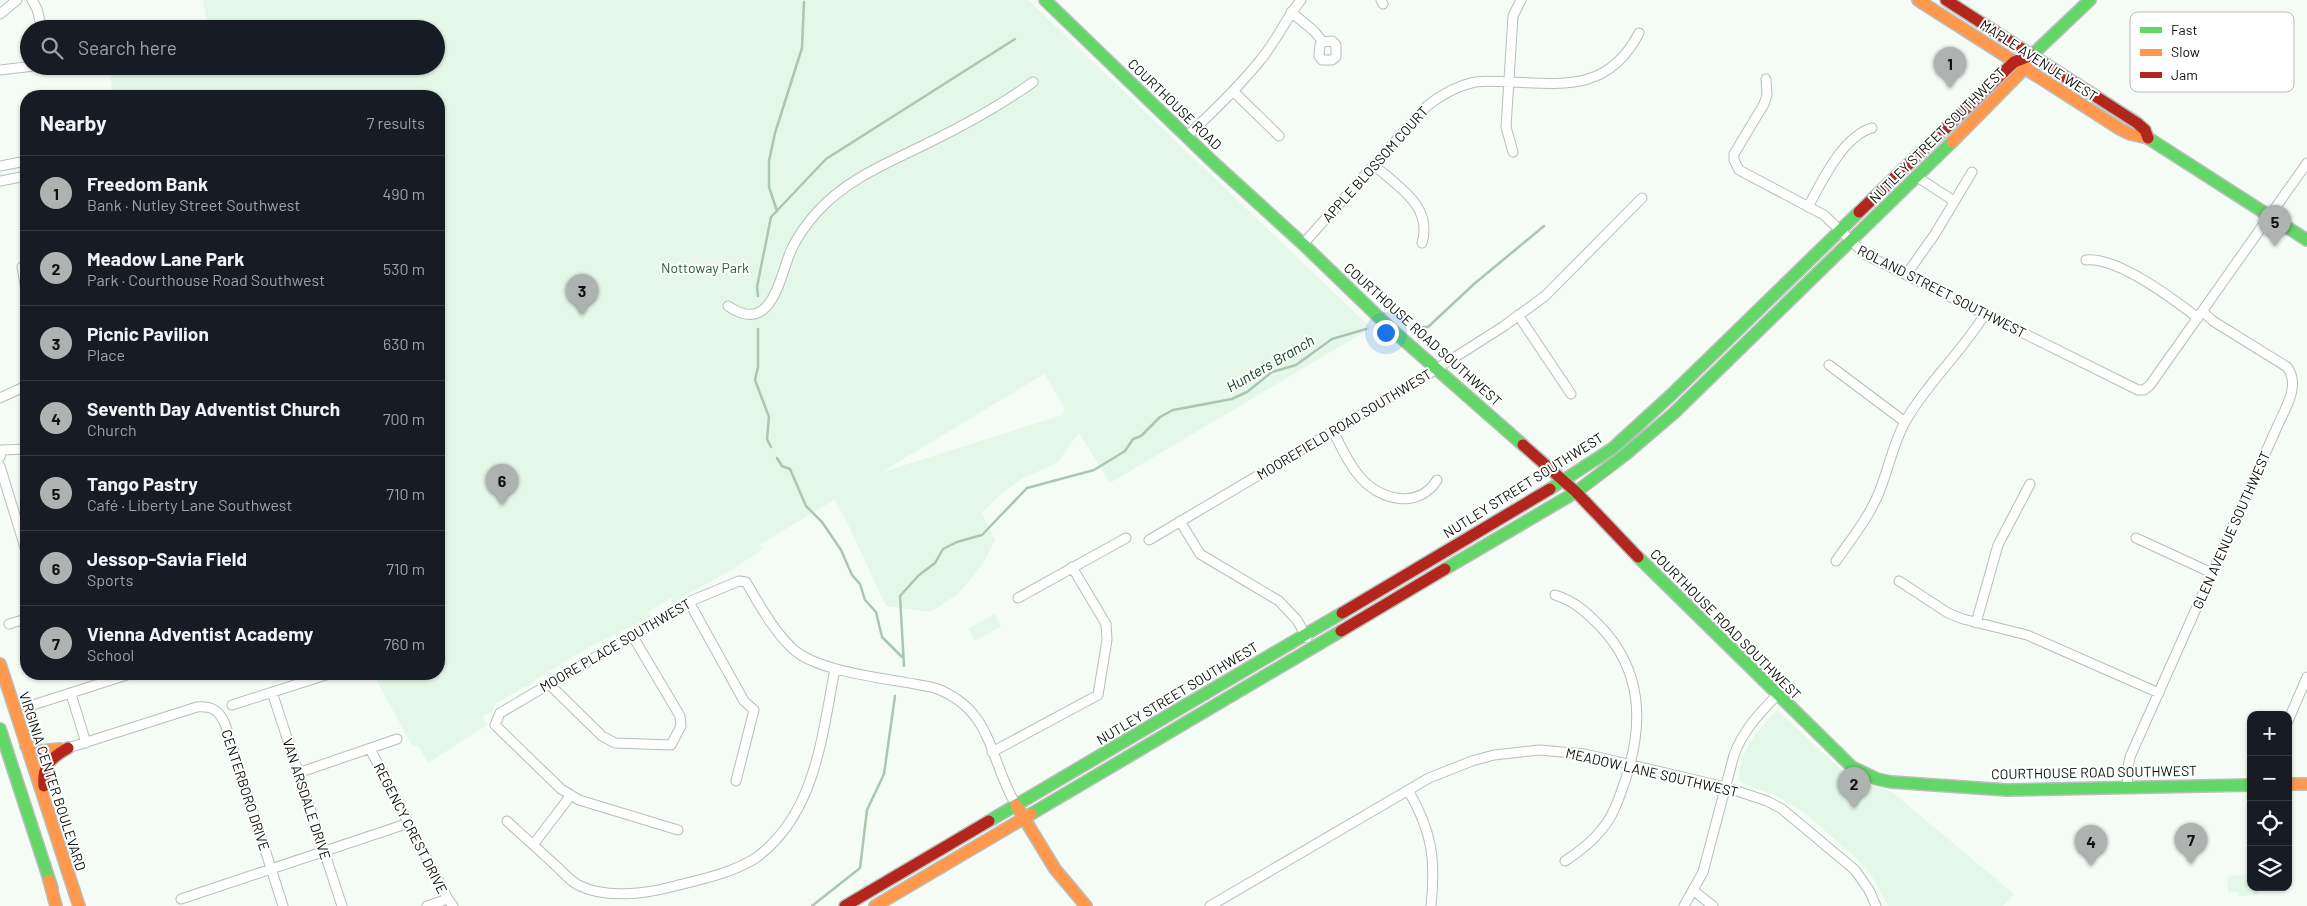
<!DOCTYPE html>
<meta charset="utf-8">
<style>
:root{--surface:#171b24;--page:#20242c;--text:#f1f3f6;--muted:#9ea1a6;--line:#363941;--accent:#aeb3b2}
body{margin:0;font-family:Barlow,sans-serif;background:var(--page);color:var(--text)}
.controls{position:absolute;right:15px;bottom:15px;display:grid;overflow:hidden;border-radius:10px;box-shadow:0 1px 4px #0004}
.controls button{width:45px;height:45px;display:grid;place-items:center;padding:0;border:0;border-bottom:1px solid var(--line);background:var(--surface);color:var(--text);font:25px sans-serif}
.you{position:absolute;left:1385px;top:332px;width:18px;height:18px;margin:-12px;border:4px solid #fff;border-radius:50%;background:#1a73e8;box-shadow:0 0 0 8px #1a73e833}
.badge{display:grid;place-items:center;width:32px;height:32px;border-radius:50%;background:var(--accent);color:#111;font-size:16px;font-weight:700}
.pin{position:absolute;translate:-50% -41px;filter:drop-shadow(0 1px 2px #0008)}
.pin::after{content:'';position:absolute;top:26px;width:18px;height:15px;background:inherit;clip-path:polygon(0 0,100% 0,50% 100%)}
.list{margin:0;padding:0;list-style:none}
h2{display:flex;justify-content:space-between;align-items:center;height:65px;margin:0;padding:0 20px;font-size:21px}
h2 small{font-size:16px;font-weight:400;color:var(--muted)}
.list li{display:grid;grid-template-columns:32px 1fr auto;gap:15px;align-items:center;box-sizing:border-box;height:75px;padding:0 20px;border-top:1px solid var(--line)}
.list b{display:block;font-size:19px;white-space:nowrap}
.list p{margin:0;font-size:16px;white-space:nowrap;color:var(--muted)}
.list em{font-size:16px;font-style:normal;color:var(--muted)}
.icon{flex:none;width:28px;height:28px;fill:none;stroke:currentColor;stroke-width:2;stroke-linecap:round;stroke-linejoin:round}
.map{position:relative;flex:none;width:2307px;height:906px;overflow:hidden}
.search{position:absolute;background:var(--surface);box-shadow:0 1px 4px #0004;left:20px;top:20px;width:425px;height:55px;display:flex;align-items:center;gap:12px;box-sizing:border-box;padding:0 18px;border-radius:28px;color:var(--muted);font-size:19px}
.panel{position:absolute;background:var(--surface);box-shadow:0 1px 4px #0004;left:20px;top:90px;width:425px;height:590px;border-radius:20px}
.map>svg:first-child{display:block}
.green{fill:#e4f7e8;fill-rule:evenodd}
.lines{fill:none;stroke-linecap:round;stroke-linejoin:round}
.stream{stroke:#abc6b1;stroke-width:2.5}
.street-casing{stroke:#b8bfba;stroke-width:11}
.fast-casing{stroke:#b8bfba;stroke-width:14}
.slow-casing{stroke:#b8bfba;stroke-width:14}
.jam-casing{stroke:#b8bfba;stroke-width:14}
.street{stroke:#fefffe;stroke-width:9}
.fast{stroke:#63d668;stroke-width:11}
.slow{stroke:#ff974d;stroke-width:11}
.jam{stroke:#b3261e;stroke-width:11}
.labels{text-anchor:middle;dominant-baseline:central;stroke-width:4;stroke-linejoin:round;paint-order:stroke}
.street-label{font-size:14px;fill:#0b120d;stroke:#fff}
.park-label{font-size:14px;fill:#265e39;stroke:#fff}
.water-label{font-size:15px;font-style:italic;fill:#084623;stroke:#fff}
.key{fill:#fff;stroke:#b6b8b6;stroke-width:1}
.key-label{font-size:14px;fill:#0b120d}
</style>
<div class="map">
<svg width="2307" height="906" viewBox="0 0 2307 906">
<rect width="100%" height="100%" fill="#f5fcf6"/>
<path class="green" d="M203 0H1028L1371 328 1110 483 1079 433 1057 463 1023 478 1003 492 982 513 995 540 983 564 958 594 930 612 886 606 846 520 834 500 759 545 763 549 733 569 674 602 671 598 648 612 651 617 593 645 535 680 528 687H524L494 705V710L483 717 487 725 428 763 418 745 413 747 373 674H439V96H113L110 77 119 66H436V29H208ZM1044 374 1065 408 1062 415 880 473Z
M995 614 1001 626 975 641 968 629Z
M1777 710 1840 769 1861 783 1892 792 2014 894 2003 906H1888L1871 875 1856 858 1806 814 1775 795 1744 784 1739 780C1737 753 1760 728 1777 710Z
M2251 873V887H2258L2259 895 2238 896V892L2228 893 2227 877Z"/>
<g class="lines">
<path class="stream" d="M777 211 769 187V161L775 133 802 48 804 2
M758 296 757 287 771 217 826 159 1015 39
M1411 327H1428L1474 284 1544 226
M758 329V367L755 380 769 417 767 439 771 447
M777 458 782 466 790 469 806 506 822 522 841 550 852 575 860 584 865 600 876 612 882 637 902 657
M904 666 900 596 919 575 935 563 943 549 957 542 982 535 1027 488 1094 470 1125 451 1133 439 1141 436 1160 417 1173 410 1232 399 1247 392 1272 372 1296 365 1332 339 1366 329
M812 906 860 868 867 810 884 774 895 696"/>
<g class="street-casing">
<path id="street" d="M32 0 37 9 42 29
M1381 0 1383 4
M1291 12 1314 31 1323 42 1332 41 1336 45V57L1332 60H1322L1319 56 1320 45 1323 42
M0 14 17 0
M0 70 34 66
M1766 79 1767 95 1764 104 1734 154V160L1739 170 1824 215 1866 255 2138 390H2144L2150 385 2307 163
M1233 91 1279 136
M1187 136C1214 111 1240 86 1262 58 1277 40 1286 18 1301 0
M1513 152 1506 127 1513 16 1521 0
M1374 165C1398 187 1433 206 1422 243
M0 166 26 161
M1917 177 1954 201
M0 181 26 176
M1808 207C1822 181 1843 136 1872 128
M1303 244 1427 106C1442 94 1456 86 1475 82 1487 80 1500 82 1513 82 1568 85 1610 89 1639 33
M2086 260C2118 257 2173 299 2198 318
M26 266 22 267 26 290
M1906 275 1935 234 1972 172
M728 306C773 337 780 274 792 248 799 234 808 222 818 211 848 178 890 162 928 143 965 125 1000 106 1033 82
M1518 315 1571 394
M1829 365 1905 422
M0 398 26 386
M1333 431C1341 447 1349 465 1361 478 1381 501 1419 509 1437 480
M0 457 2 450 26 449
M0 466 26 551
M1180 521 1200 554 1279 601 1297 620 1307 638
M2136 538 2212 573
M1149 540 1416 382 1504 326 1545 296 1642 198
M1836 561C1852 538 1870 516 1880 490 1889 467 1893 444 1905 422 1927 383 1962 352 1985 314
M1899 581 1948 613 1963 619 2027 635 2159 693
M1555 595C1574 601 1585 611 1599 625 1643 670 1644 724 1625 781 1619 798 1614 815 1602 829 1592 842 1579 852 1565 861
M1018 598 1126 538
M689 602 744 701 754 710 736 781
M1976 623 1998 545 2030 484
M9 624 26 619
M549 684 602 736 615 743 671 745 681 726 680 716 632 635
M272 692 342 906
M71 694 86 743
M36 704 130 674
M232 705 329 674
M2288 721 2307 677
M68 748 197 707C212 706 219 710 225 724L283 906
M370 749 448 899 453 906
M992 752 1098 695 1107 640 1106 624 1072 567
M298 773 397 739
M2128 787 2127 772 2130 757 2277 427C2285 409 2301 385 2287 367L2213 321 2203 312
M1408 790C1432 831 1436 859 1431 906
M507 821C523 836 539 850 555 865 562 871 569 880 578 885 605 899 646 894 675 886 699 880 736 872 757 857 816 813 822 735 835 669
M678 830 579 800 561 789 495 725 500 713 529 696 693 600 739 581 746 582C759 604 773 630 792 648 818 674 898 679 935 688 994 710 988 758 1016 805
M533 845 571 795
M1694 891 1713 906
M181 899 409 823
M427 906 448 899
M1210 906 1429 778 1472 761 1494 755 1539 750 1585 754 1725 787 1767 801 1782 809 1855 870 1869 890 1876 906
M1684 906 1703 872 1734 755C1743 730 1759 714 1777 695"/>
</g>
<g class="fast-casing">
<path id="fast" d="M1045 0 1214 163 1303 244 1390 328 1523 445
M2032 55 2090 0
M2148 138 2307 240
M1550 489 1613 448 1670 396 1859 212
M1638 557 1852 767 1877 779 1891 782 2007 790 2251 785
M1445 569 1576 492 1626 454 1674 413 1952 142
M0 729 52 888
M1031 814 1341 631
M989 821 1342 613"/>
</g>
<g class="slow-casing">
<path id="slow" d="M1918 0 2120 129 2130 134 2148 138
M1952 142 2024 69 2032 55
M0 664 79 906
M26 746 40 751 60 749
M2288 784H2307
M1016 805 1055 869 1086 906
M49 880 56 906
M875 906 1031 814"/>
</g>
<g class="jam-casing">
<path id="jam" d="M1946 0 2137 123 2145 130 2148 138
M1859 212 2014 62 2032 55
M1523 445 1576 492 1638 557
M1342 613 1550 489
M1341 631 1445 569
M44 786C42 765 51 758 68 748
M845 906 989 821"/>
</g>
<use href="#street" class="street"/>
<use href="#fast" class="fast"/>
<use href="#slow" class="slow"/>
<use href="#jam" class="jam"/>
</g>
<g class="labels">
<g class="street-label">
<text transform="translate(2039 60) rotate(33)">MAPLE AVENUE WEST</text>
<text transform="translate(1175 104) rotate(44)">COURTHOUSE ROAD</text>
<text transform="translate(1937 135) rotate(-45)">NUTLEY STREET SOUTHWEST</text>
<text transform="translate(1375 164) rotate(-48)">APPLE BLOSSOM COURT</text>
<text transform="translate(1942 291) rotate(27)">ROLAND STREET SOUTHWEST</text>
<text transform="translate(1423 334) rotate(42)">COURTHOUSE ROAD SOUTHWEST</text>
<text transform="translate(1344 424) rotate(-31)">MOOREFIELD ROAD SOUTHWEST</text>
<text transform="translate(1523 485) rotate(-32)">NUTLEY STREET SOUTHWEST</text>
<text transform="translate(2231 530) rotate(-66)">GLEN AVENUE SOUTHWEST</text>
<text transform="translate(1726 624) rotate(45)">COURTHOUSE ROAD SOUTHWEST</text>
<text transform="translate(615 645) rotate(-30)">MOORE PLACE SOUTHWEST</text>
<text transform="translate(1177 693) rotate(-31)">NUTLEY STREET SOUTHWEST</text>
<text transform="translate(1652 772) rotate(13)">MEADOW LANE SOUTHWEST</text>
<text transform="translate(2094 772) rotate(-1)">COURTHOUSE ROAD SOUTHWEST</text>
<text transform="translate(53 781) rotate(72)">VIRGINIA CENTER BOULEVARD</text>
<text transform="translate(246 790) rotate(72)">CENTERBORO DRIVE</text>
<text transform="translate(307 799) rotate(72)">VAN ARSDALE DRIVE</text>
<text transform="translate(411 828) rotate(63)">REGENCY CREST DRIVE</text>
</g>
<g class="park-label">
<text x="705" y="267">Nottoway Park</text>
</g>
<g class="water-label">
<text transform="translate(1270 363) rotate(-30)">Hunters Branch</text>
</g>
</g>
<rect x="2130" y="12" width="164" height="80" rx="8" class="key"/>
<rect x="2140" y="27" width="22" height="6" fill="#63d668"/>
<rect x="2140" y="49" width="22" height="7" fill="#ff974d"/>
<rect x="2140" y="72" width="22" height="6" fill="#b3261e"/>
<g class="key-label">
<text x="2171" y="35">Fast</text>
<text x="2171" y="57">Slow</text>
<text x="2171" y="80">Jam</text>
</g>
</svg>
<div class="controls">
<button>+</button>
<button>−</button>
<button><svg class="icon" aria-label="locate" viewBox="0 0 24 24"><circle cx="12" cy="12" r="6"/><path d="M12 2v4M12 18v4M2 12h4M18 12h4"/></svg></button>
<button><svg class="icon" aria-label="layers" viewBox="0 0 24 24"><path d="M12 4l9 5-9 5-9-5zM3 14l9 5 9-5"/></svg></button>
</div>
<div class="you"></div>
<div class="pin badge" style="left:1950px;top:88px">1</div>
<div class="pin badge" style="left:1854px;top:808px">2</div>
<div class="pin badge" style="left:582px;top:315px">3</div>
<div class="pin badge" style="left:2091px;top:866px">4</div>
<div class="pin badge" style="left:2275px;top:246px">5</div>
<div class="pin badge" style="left:502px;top:505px">6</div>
<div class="pin badge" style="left:2191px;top:864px">7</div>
<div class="search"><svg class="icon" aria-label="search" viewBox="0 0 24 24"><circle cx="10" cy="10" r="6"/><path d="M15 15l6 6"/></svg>Search here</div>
<section class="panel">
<h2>Nearby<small>7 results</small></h2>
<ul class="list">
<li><span class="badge">1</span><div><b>Freedom Bank</b><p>Bank · Nutley Street Southwest</p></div><em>490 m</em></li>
<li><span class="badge">2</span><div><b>Meadow Lane Park</b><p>Park · Courthouse Road Southwest</p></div><em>530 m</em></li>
<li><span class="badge">3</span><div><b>Picnic Pavilion</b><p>Place</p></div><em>630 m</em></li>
<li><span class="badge">4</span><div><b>Seventh Day Adventist Church</b><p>Church</p></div><em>700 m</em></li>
<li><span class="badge">5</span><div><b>Tango Pastry</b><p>Café · Liberty Lane Southwest</p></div><em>710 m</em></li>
<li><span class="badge">6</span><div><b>Jessop-Savia Field</b><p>Sports</p></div><em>710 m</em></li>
<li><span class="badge">7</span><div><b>Vienna Adventist Academy</b><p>School</p></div><em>760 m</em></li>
</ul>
</section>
</div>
